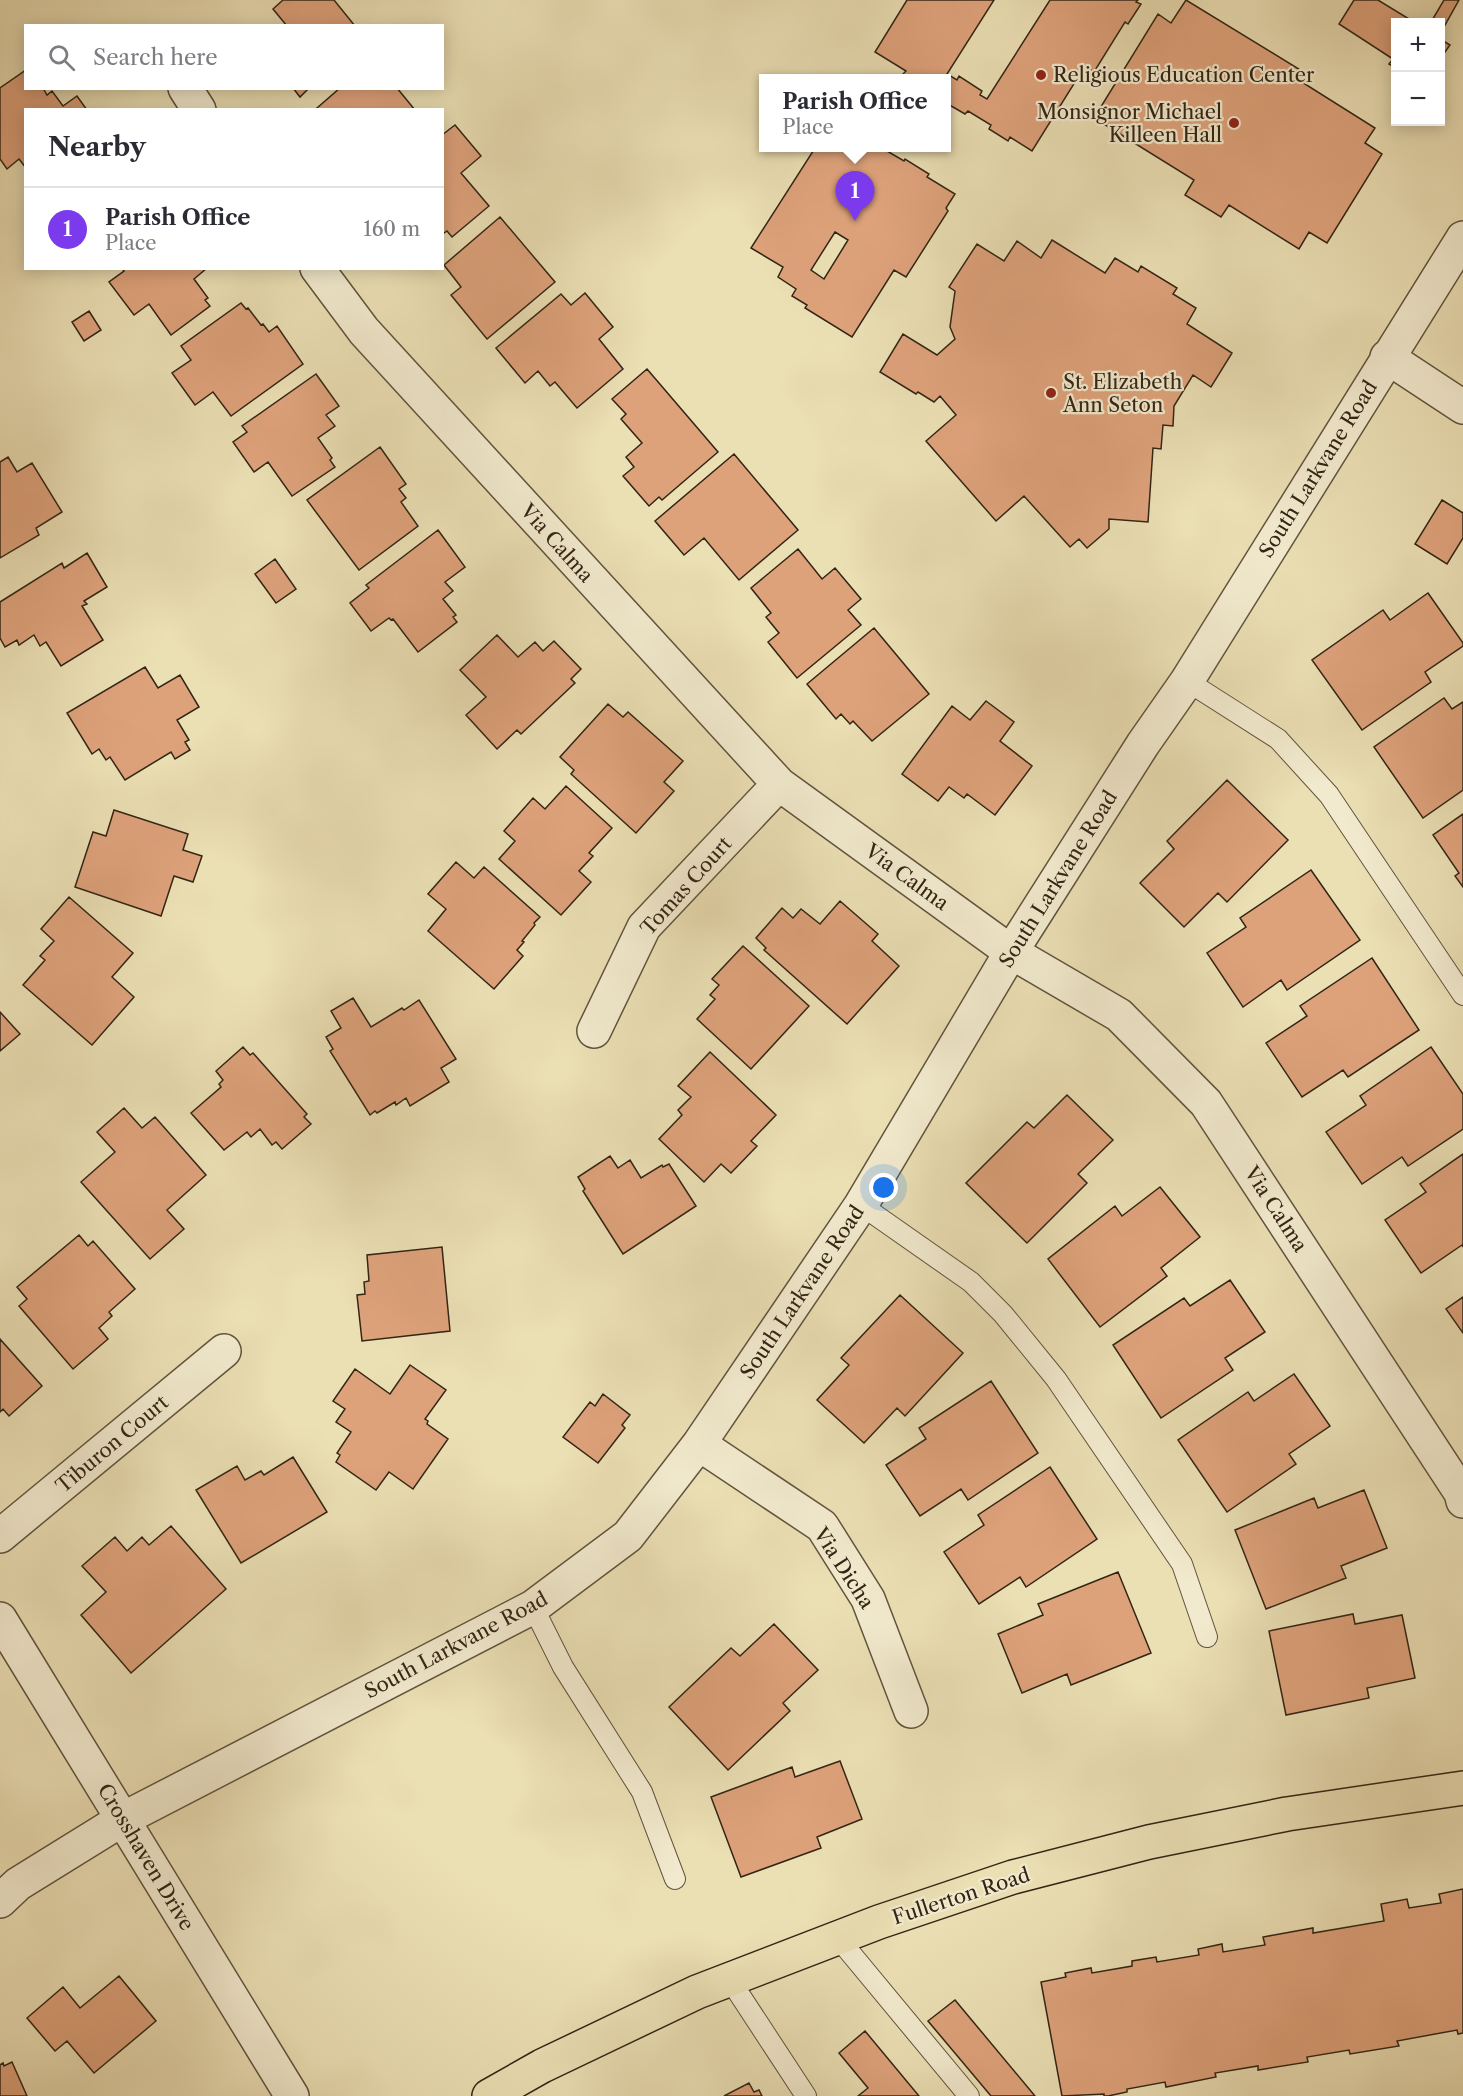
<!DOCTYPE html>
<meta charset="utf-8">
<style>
:root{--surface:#fff;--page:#f2f2f3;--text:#2b2b33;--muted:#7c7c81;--line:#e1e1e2;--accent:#7c3aed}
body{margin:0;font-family:"Libre Caslon Text",serif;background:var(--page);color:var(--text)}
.controls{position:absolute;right:18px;top:18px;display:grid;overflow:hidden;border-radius:0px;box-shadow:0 3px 15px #0003}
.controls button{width:54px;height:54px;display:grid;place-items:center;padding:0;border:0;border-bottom:2px solid var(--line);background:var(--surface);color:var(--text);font:30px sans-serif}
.you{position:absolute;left:884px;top:1188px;width:21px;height:21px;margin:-15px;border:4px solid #fff;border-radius:50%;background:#1a73e8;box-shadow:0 0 0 9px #1a73e833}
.badge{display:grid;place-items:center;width:39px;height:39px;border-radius:50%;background:var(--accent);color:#fff;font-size:20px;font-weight:700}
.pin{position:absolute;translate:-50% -50px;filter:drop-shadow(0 2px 3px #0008)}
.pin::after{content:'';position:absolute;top:32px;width:21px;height:18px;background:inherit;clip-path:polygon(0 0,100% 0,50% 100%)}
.popup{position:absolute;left:759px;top:74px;width:192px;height:78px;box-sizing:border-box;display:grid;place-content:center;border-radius:0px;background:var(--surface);filter:drop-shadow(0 2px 4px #0005);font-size:20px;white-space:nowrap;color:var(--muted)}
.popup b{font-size:22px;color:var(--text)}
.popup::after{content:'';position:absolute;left:50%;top:100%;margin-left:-12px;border:12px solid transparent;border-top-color:var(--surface)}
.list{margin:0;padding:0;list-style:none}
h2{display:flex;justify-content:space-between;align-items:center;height:78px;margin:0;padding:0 24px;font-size:26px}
h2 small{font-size:20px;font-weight:400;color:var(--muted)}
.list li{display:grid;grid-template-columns:39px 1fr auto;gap:18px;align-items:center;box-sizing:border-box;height:84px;padding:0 24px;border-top:2px solid var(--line)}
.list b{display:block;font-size:22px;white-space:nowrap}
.list p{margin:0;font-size:20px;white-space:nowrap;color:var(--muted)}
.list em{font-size:20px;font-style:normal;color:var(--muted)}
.icon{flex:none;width:33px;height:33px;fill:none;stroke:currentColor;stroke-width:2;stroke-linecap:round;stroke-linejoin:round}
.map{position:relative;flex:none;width:1463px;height:2096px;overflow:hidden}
.search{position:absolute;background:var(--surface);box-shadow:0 3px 15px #0003;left:24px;top:24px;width:420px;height:66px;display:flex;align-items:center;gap:15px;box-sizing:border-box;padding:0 21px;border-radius:0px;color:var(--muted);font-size:22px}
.panel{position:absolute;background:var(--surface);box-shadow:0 3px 15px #0003;left:24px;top:108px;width:420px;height:162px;border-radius:0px}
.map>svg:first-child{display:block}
.building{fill:#dea27b;stroke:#322515;stroke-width:1.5;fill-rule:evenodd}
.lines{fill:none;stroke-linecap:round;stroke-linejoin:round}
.lane-casing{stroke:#60543d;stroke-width:22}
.street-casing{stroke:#60543d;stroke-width:36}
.primary-casing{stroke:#322515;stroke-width:36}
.lane{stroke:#f2eace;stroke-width:20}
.street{stroke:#f2eace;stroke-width:33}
.primary{stroke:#ebdfb4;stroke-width:33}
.poi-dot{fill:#8f2418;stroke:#f2eace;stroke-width:2}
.labels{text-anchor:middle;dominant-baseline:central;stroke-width:4.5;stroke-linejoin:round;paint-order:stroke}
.poi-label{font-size:20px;fill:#322515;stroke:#f2eace;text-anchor:start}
.street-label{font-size:20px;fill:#322515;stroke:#f2eace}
</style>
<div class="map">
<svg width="1463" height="2096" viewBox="0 0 1463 2096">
<rect width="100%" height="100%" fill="#ebdfb4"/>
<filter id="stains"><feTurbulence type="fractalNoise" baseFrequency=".00333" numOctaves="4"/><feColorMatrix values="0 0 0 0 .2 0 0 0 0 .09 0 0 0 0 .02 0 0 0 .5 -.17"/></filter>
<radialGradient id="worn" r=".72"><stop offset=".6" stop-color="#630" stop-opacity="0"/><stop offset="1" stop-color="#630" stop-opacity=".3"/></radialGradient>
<path class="building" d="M283 0H334L355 26H287L273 9Z
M907 0H994L947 74 957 80 959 76 982 91 980 95 987 99 1050 0H1138L1136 2 1141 4 1128 24 1125 22 1094 72 1085 66 1032 151 1010 137 1008 141 989 129 991 125 968 111 965 114 946 103V79H911L903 74 906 71 875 52Z
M1186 0 1302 71 1297 79 1375 128 1365 143 1382 154 1327 243 1309 232 1299 249 1229 205 1221 217 1185 195 1194 180 1094 118 1158 14 1171 23Z
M1354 0H1378L1414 22H1396V68L1389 64 1393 59 1339 24Z
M1444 0H1459L1440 34V22H1431Z
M1440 39 1450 45 1440 59Z
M26 70V88H43L47 95 52 91 63 106 77 96 87 110H26V168L19 159 7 169 0 159V88Z
M293 88H309L300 97Z
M340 88H397L415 110H319L317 108Z
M455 125 481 156 461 173 489 206 452 237 447 231 444 233 442 231V135Z
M815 148H882L904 161 905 159 929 174 927 177 955 194 946 208 948 211 906 277 894 270 852 337 805 308 807 305 792 296 796 289 778 277 783 267 751 248ZM835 232 848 240 824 279 811 270Z
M500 217 555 282 487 339 451 295 461 287 444 265Z
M1052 240 1105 273 1115 258 1138 272 1141 266 1177 288 1173 294 1196 308 1187 324 1232 353 1211 387 1193 375 1174 406 1173 426 1163 425 1161 449 1153 448 1148 522 1109 519V529L1087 548 1079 539 1070 547 1024 496 996 521 926 441 956 415 940 396 934 402 918 392 916 394 880 372 903 334 937 355 955 339 950 327 955 291 949 287 977 244 1004 261 1017 241 1041 258Z
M122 268H207L194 279 208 298 205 300 210 306 171 335 149 304 134 315 109 282 124 271Z
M585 293 613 327 599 339 623 369 577 408 555 382 550 386 538 371 525 383 496 348 561 294 571 305Z
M241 303 246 309 248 308 261 325 263 324 269 332 277 326 303 364 231 416 213 392 195 405 172 373 191 360 181 346Z
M89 311 101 330 84 341 72 322Z
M647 369 718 452 662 500 659 497 649 506 623 476 634 467 626 457 642 443 621 419 626 414 612 399Z
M316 374 339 406 326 415 335 426 318 438 332 458 330 460 335 467 292 496 268 462 254 472 233 442 247 432 242 426Z
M380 447 406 484 399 489 406 498 401 502 418 526 359 570 307 500Z
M734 454 798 530 739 580 704 538 684 555 655 521Z
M8 457 17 472 32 463 62 512 36 528 39 535 0 558V462Z
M1442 500 1463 513V538L1447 564 1415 544Z
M438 530 465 567 445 582 453 591 443 599 456 615 453 617 457 622 418 652 393 619 391 620 389 618 371 631 350 603 369 588 366 585Z
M798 549 822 579 835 568 861 599 848 610 861 625 797 678 768 642 779 633 766 617 771 613 751 588Z
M87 553 107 587 84 601 87 604 82 606 103 640 61 666 46 642 40 646 34 635 19 645 17 640 5 647 0 638V602L62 563 64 568Z
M275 559 296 589 276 603 255 574Z
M1428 593 1463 643V646L1425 672 1431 682 1362 730 1312 660 1383 610 1390 620Z
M874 628 929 694 872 741 853 721 850 724 841 714 836 719 807 684Z
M497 635 518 657 535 642 543 651 554 641 581 669 571 679 575 683 521 734 517 730 497 749 466 715 486 697 460 670Z
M145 667 158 688 180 675 199 707 177 720 189 740 185 742 190 750 175 759 171 752 125 780 110 757 106 760 99 749 92 754 67 713Z
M1444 698 1452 709 1463 702V790L1423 818 1374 747Z
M986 701 1014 722 1000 741 1032 766 995 815 967 794 964 798 949 787 938 801 902 774 952 706 970 720Z
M608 704 623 717 628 712 683 761 664 782 674 791 636 833 571 774 574 770 560 757Z
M1227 780 1288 840 1227 902 1218 893 1184 927 1140 883 1174 849 1167 841Z
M566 786 612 828 589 853 593 856 579 871 591 882 561 915 499 859 515 841 504 831 533 798 545 809Z
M114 810 188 834 183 850 202 856 193 882 174 876 161 916 75 887 93 832 106 836Z
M1463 814V887L1455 876 1459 873 1433 835Z
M456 862 474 878 484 867 540 917 534 923 535 925 522 941 524 942 517 950 523 956 494 989 428 931 446 909 428 894Z
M1311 870 1360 940 1287 990 1281 980 1243 1007 1207 953 1246 927 1240 918Z
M69 897 133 953 112 977 134 997 92 1045 23 985 45 960 40 956 54 941 41 929Z
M840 901 878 934 872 941 899 966 847 1024 764 950 766 948 756 938 782 908 793 918 801 909 820 924Z
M743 946 809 1006 751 1069 697 1019 715 999 710 995 719 985 712 979Z
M1372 958 1419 1030 1348 1077 1343 1070 1302 1097 1266 1043 1307 1016 1300 1006Z
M353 998 371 1027 402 1008 404 1010 419 1000 456 1059 441 1068 449 1082 410 1106 406 1098 396 1105 395 1102 377 1113 375 1111 370 1115 330 1051 333 1049 326 1037 341 1028 331 1011Z
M0 1012 20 1034 0 1051Z
M243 1047 250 1055 253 1053 307 1114 304 1117 311 1124 282 1149 276 1142 272 1145 260 1129 251 1137 247 1132 224 1150 191 1113 221 1087 219 1084 223 1080 216 1071Z
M1431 1047 1463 1094V1129L1408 1166 1402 1157 1362 1184 1326 1132 1366 1105 1360 1096Z
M710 1052 776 1115 751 1141 757 1146 731 1173 721 1164 704 1182 659 1139 682 1115 678 1110 691 1097 678 1086Z
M1067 1095 1113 1140 1078 1174 1087 1183 1027 1243 966 1183 1027 1122 1034 1128Z
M124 1108 142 1128 155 1117 206 1175 167 1210 184 1229 150 1259 81 1182 115 1152 97 1132Z
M1463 1154V1247L1462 1245 1421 1273 1385 1220 1426 1192 1420 1184Z
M610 1156 618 1168 630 1160 641 1178 662 1165 663 1167 669 1164 696 1206 623 1254 583 1191 585 1189 578 1177Z
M1160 1187 1200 1237 1161 1268 1167 1276 1100 1327 1048 1259 1115 1206 1122 1216Z
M79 1235 88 1246 93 1241 135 1289 109 1312 112 1316 99 1328 108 1339 73 1369 19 1306 27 1299 17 1287Z
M442 1247 450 1331 362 1341 357 1295 365 1294 364 1282 369 1281 367 1255Z
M1230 1280 1265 1332 1225 1358 1233 1370 1161 1418 1113 1345 1184 1298 1190 1306Z
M900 1295 963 1353 905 1416 897 1408 864 1443 817 1400 849 1365 841 1358Z
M1463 1297V1333L1446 1309Z
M0 1339 42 1386 9 1416 3 1409 0 1412Z
M410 1365 446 1390 425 1419 428 1421 427 1424 448 1439 413 1489 389 1472 376 1490 336 1462 340 1455 337 1453 351 1432 336 1422 345 1409 333 1401 355 1369 390 1394Z
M1294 1374 1330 1426 1289 1454 1296 1464 1227 1512 1178 1440 1248 1392 1254 1401Z
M991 1381 1038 1453 968 1500 961 1489 920 1516 886 1465 926 1439 919 1428Z
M603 1394 630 1415 622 1425 625 1428 598 1463 563 1437 590 1402 595 1406Z
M293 1457 327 1512 241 1563 196 1490 237 1466 245 1480 261 1471 264 1475Z
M1050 1467 1097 1539 1026 1587 1020 1577 979 1604 944 1552 984 1525 978 1515Z
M1364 1490 1387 1548 1341 1566 1346 1578 1266 1609 1235 1530 1314 1498 1318 1508Z
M171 1526 226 1589 131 1673 81 1615 106 1592 82 1566 115 1537 127 1551 142 1537 149 1545Z
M1118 1572 1151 1653 1071 1685 1067 1674 1022 1693 998 1634 1043 1615 1038 1604Z
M1353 1614 1355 1624 1402 1615 1415 1678 1367 1688 1369 1698 1286 1715 1269 1631Z
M774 1624 818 1670 783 1703 790 1711 728 1770 669 1707 731 1648 740 1656Z
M840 1761 862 1819 817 1837 821 1848 741 1877 711 1797 792 1767 795 1777Z
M1463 1889V2033L1458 2034 1457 2030 1397 2041 1399 2046 1350 2054 1349 2050 1307 2057 1308 2062 1258 2070V2066L1215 2073 1216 2077 1166 2087 1165 2082 1127 2089V2092L1108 2096H1104V2094L1062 2096 1041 1982 1066 1977 1065 1973 1091 1968 1092 1973 1132 1966V1961L1156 1957 1157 1962 1199 1955 1198 1949 1222 1944 1223 1952 1265 1945 1263 1937 1313 1928V1933L1384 1921 1381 1904 1407 1899 1409 1908 1441 1903 1439 1894Z
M119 1976 156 2021 94 2073 67 2041 55 2051 27 2018 63 1987 80 2008Z
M955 2000 1035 2096H991L928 2021Z
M865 2031 919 2096H858L868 2088 839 2053Z
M12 2062 27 2096H0V2065L3 2063 4 2066Z
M749 2083 754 2092 759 2090 762 2096H724Z"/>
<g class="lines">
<g class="lane-casing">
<path id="lane" d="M1187 681 1278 739 1329 795 1463 995
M861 1205 971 1282 1003 1314 1056 1379 1182 1564 1207 1637
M533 1607 563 1667 642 1792 675 1879
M838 1938 969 2096
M730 1980 806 2096"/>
</g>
<g class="street-casing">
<path id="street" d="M185 88 199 110
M317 268 364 331 779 784 1011 952 1119 1015 1206 1103 1461 1493 1463 1501
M1387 357 1463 407
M594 1031 644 927 779 784
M699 1444 822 1526 868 1599 911 1711
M0 1536 224 1351
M0 1619 292 2096
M0 1901 18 1884 123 1819 533 1607 628 1536 699 1444 861 1205 1011 952 1143 744 1187 681 1463 238"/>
</g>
<g class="primary-casing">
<path id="primary" d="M489 2096 542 2066 697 1992 879 1922 1013 1877 1149 1842 1287 1814 1463 1788"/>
</g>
<use href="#lane" class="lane"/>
<use href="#street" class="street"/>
<use href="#primary" class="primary"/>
</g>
<g class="poi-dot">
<circle cx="1041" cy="75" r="6"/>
<circle cx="1234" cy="123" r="6"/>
<circle cx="1051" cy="393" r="6"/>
</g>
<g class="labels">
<g class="poi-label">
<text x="1053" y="75">Religious Education Center</text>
<text x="1222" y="112" text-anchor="end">Monsignor Michael<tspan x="1222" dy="23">Killeen Hall</tspan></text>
<text x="1063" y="382">St. Elizabeth<tspan x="1063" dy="23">Ann Seton</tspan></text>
</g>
<g class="street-label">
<text transform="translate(1318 469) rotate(-58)">South Larkvane Road</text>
<text transform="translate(557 543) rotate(48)">Via Calma</text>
<text transform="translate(907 877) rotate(36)">Via Calma</text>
<text transform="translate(1058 879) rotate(-58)">South Larkvane Road</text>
<text transform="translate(686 886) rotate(-48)">Tomas Court</text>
<text transform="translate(1276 1209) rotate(57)">Via Calma</text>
<text transform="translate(802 1292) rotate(-56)">South Larkvane Road</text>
<text transform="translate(112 1444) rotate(-40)">Tiburon Court</text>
<text transform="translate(844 1568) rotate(57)">Via Dicha</text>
<text transform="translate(456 1645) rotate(-28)">South Larkvane Road</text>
<text transform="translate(146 1857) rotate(59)">Crosshaven Drive</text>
<text transform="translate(961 1896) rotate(-18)">Fullerton Road</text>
</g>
</g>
<rect width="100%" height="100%" filter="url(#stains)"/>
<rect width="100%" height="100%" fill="url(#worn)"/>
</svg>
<div class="controls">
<button>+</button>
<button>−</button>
</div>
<div class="you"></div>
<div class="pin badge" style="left:855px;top:221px">1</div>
<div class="popup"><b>Parish Office</b>Place</div>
<div class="search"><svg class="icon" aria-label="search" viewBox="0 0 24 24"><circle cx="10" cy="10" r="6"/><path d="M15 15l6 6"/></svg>Search here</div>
<section class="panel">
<h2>Nearby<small></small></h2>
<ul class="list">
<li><span class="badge">1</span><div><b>Parish Office</b><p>Place</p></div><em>160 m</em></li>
</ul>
</section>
</div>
